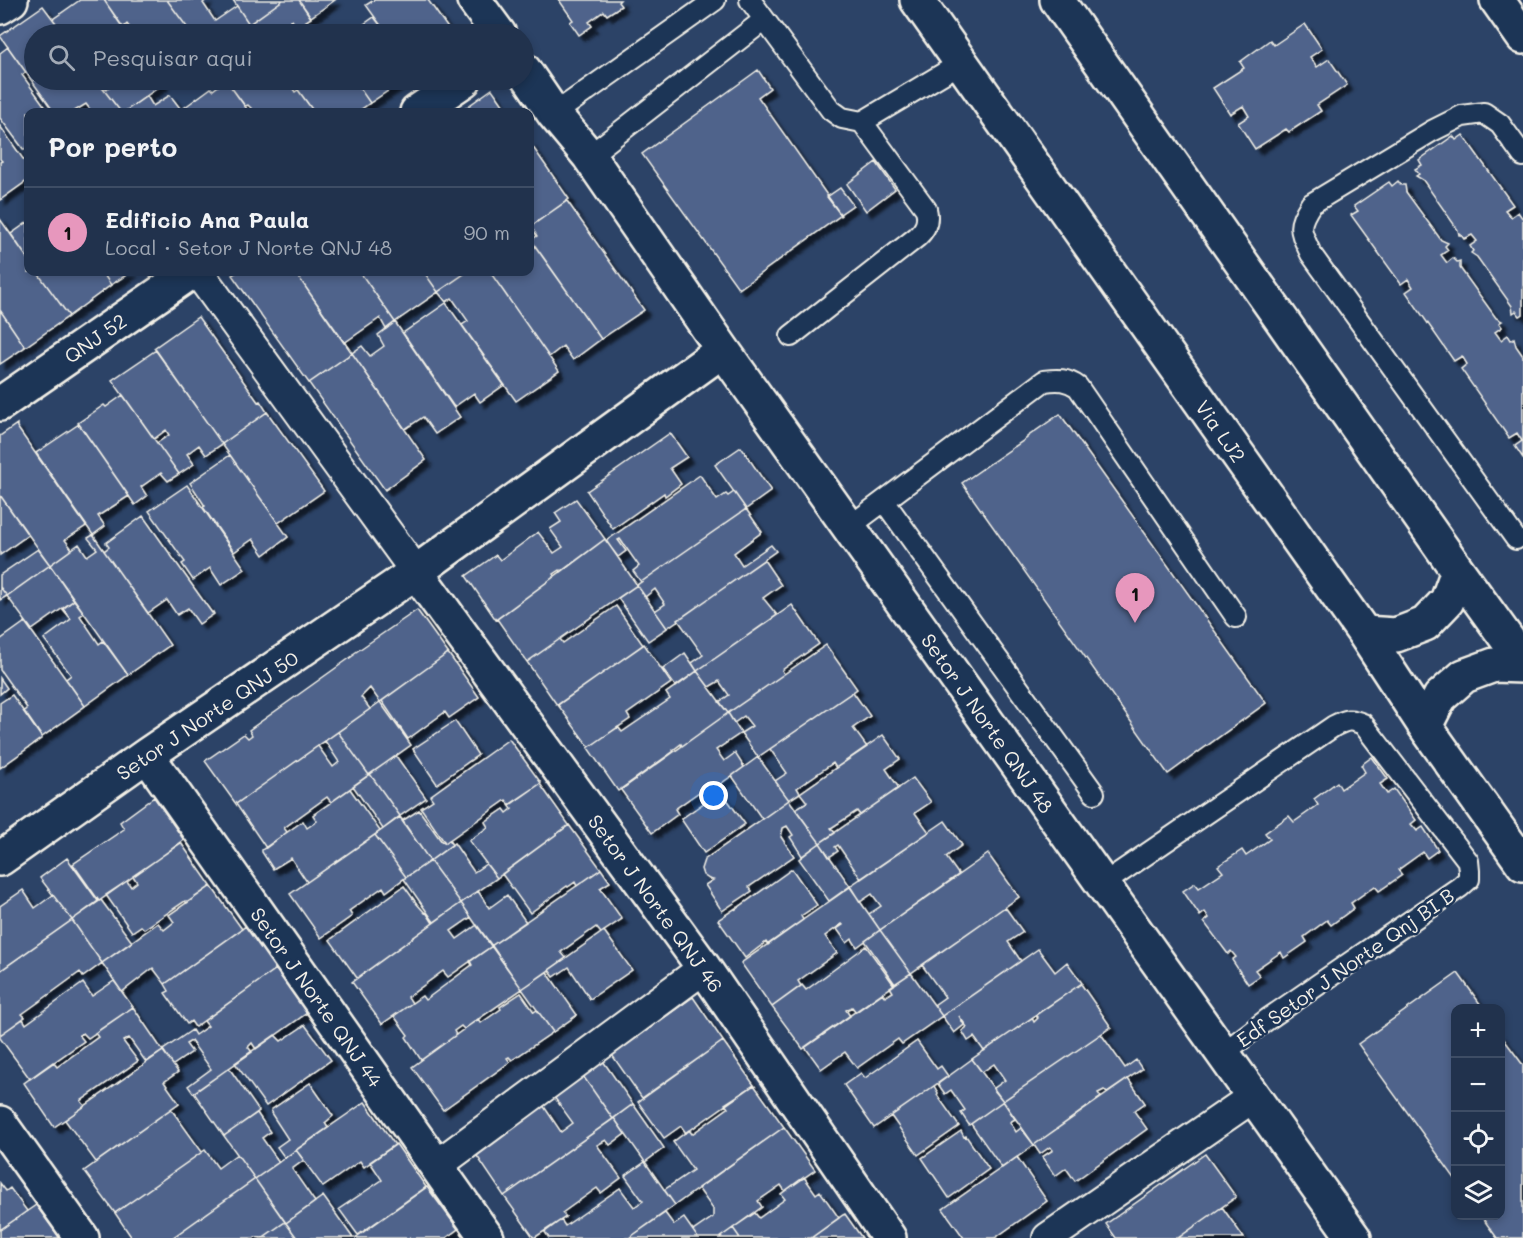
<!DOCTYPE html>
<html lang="pt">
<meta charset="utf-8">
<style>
:root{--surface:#21324d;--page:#293a54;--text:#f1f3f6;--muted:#a2aab6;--line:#3e4d65;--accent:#e797bd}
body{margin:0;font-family:Mali,sans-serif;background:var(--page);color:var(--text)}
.controls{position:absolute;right:18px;bottom:18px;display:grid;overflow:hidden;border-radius:12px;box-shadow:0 3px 9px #0003}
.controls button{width:54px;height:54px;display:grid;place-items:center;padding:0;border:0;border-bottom:2px solid var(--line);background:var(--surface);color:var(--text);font:30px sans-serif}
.you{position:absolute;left:714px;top:796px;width:21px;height:21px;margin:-15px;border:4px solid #fff;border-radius:50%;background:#1a73e8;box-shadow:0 0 0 9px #1a73e833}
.badge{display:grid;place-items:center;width:39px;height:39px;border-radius:50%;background:var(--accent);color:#111;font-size:20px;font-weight:700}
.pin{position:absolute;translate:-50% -50px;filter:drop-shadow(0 2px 3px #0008)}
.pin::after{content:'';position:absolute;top:32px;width:21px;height:18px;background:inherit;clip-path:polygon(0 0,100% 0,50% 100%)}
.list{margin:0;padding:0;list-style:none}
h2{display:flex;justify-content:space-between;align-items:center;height:78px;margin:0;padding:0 24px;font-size:26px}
h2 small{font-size:20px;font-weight:400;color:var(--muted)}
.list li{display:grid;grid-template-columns:39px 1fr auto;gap:18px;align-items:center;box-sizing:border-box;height:90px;padding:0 24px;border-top:2px solid var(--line)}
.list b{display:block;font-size:22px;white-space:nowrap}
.list p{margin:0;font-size:20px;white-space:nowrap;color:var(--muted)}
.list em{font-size:20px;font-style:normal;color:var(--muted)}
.icon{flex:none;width:33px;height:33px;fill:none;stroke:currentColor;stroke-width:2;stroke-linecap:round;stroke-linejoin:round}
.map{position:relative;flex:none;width:1523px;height:1238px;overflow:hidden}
.search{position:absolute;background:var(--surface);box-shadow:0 3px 9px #0003;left:24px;top:24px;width:510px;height:66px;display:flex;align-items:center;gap:15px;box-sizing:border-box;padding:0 21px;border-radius:33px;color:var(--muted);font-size:22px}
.panel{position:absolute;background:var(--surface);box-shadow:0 3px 9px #0003;left:24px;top:108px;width:510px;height:168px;border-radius:12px}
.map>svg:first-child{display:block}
.building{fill:#4f648b;stroke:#f4f1e8;stroke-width:1.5;filter:url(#shadow)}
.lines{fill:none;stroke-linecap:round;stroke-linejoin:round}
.service-casing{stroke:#f4f1e8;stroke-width:24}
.pedestrian-casing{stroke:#f4f1e8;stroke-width:34}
.minor-casing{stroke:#f4f1e8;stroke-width:38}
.secondary-casing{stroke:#f4f1e8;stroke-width:38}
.service{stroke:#1d3557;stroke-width:20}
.pedestrian{stroke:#1d3557;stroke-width:30}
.minor{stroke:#1d3557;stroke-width:33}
.secondary{stroke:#1d3557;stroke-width:33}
.labels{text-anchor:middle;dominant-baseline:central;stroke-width:5;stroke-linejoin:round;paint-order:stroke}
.street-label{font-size:20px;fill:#f4f1e8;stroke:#1d3557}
</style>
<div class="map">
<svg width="1523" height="1238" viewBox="0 0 1523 1238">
<defs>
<filter id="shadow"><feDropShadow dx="5.5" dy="5.5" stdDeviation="1.5" flood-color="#0009"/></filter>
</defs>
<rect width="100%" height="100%" fill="#2c4367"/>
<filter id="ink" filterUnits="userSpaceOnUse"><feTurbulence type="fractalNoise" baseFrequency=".0167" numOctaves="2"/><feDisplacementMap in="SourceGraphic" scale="12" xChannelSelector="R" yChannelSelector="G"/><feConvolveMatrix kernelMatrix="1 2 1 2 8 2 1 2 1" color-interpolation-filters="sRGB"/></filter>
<g filter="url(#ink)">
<path class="building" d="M80 0H104L125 30 119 34H64L53 19Z
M104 0H167L192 34H135L127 24 123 28Z
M167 0H206L203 3 215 21 237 6 249 24 234 34H192Z
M233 0H283L249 24Z
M283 0H299L311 18 297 27 292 20 276 32 278 34H259L251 23Z
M299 0H335L311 17Z
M374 0H428L452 34H387L366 5Z
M559 0H620L618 2 621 6 607 15 604 11 589 22 592 26 579 35 570 22 573 20Z
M43 6 64 34H34V80H96L121 112H92L86 104 73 112H54L0 36Z
M374 17 387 34H350Z
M1305 24 1322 49 1310 57 1317 67 1329 59 1347 85 1317 105 1321 111 1289 132 1286 129 1255 149 1238 123 1249 116 1243 106 1230 114 1213 88 1244 68 1240 62 1270 40 1274 45Z
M312 29 316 34H303Z
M8 47 26 72 22 75 49 112H28V146L24 150 0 118V53Z
M758 70 770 88 758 97 841 215 739 289 642 154Z
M96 80H113L115 81 104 90Z
M120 80H160L163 84 124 112H121L104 90Z
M226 80 249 112H183L181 110 211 88 213 90Z
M226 80H287L295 92 298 90 314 112H249L248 111 252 109 248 105 245 106Z
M291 80H354L370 103 357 112H314Z
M354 80H404L370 103Z
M492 89 508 112H460Z
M170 95 183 112H124L147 96 153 106Z
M0 126 28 166V180L0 200V162L2 161 0 159Z
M1463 135 1513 205 1505 210 1511 217 1518 212 1523 219V314L1520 316 1516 311 1513 313 1512 306 1477 257 1471 253 1473 251 1470 246 1477 241 1472 235 1464 239 1461 235H1459L1458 230 1423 180 1416 176 1419 174 1415 169 1422 165 1419 160 1453 136 1456 140Z
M530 143 569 199 530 227Z
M876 162 895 189 866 211 847 184Z
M1398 181 1401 185H1405L1406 192 1441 240 1448 243 1445 246 1448 250 1441 255 1447 263 1453 258 1457 262 1460 261V268L1496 318 1502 321 1499 323 1502 327 1495 332 1501 340 1508 335 1511 340 1514 338 1516 346 1523 356V458L1515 446 1522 441 1517 433 1509 438 1461 369 1467 364 1462 356 1454 361 1406 292 1413 287 1408 279 1401 284 1351 215 1358 211 1354 206 1389 182 1392 186Z
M840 188 853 205 840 214 827 197Z
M567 201 644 310 601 339 531 240 537 236 531 226Z
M0 219 28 259V272H37L69 316 25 347 0 310Z
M28 222V259L11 234Z
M530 239 601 339 573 360 563 346 549 357 490 272H530Z
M37 272H102L111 285 69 316Z
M102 272H131L111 285Z
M237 272H295L352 353 309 383 232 275Z
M295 272H360L395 322 386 329 380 318 344 343Z
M360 272H424L438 292 395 322Z
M424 272H467L438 292Z
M467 272H490L559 371 516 401 462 325 468 321 452 298 446 302 438 292Z
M446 303 504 385 480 402 474 393 454 407 403 333Z
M0 310 25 347 0 364Z
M198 317 258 402 260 401 267 412 222 444 154 348Z
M395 322 460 417 435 434 423 417 405 429 352 353 362 346 370 356 384 346 378 335Z
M156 350 222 444 206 455 199 445 187 454 194 464 179 474 157 443 169 435 166 430 154 439 112 380Z
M352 353 426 460 385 490 309 383Z
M123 395 179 474 168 481 161 473 141 487 147 496 135 505 78 423 104 405 106 407Z
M267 412 324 491 278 523 222 444Z
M1060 414 1266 703 1168 774 962 483 1027 438V437Z
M17 424V427L86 526 65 540 72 549 50 565 0 495V436Z
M79 424 129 496 98 516 105 526 93 535 36 453Z
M670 433 687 457 670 468 681 484 665 496 664 493 613 529 587 491Z
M741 447 771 491 746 509 715 465Z
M230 455 288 537 264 555 253 539 234 552 203 507 205 506 190 483Z
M700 475 717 500 726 494 728 496 734 492 746 509 641 582 633 571 639 566 620 539 618 540 626 551 618 557 606 541Z
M187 485 245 569 221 585 210 568 193 580 182 564 185 562 149 511Z
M0 495 28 535 0 555Z
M576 499 605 539 561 572 560 570 554 574 555 576 496 620 466 576 496 555 500 560 538 532 554 553 563 547 550 529 561 522 555 513Z
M746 509 762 532 734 553 742 565 771 545 776 551 667 628 655 611 665 604 655 589 645 597 637 585Z
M143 516 212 613 213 612 214 614 199 624 188 608 177 615 167 600 148 613 104 551 109 547 106 543Z
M93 535 170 645 128 675 50 565 79 544 87 556 97 549 88 538Z
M605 539 637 585 527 662 497 619Z
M38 549 50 565 7 596 0 587V575Z
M764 560 781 585 763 598 777 615 697 671 692 663 703 655 678 620Z
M50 565 74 600 32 630 7 596Z
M637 585 667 628 648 641 618 598Z
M0 587 7 596 0 600Z
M74 600 84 613 80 616 99 644 103 641 128 675 85 706 66 679 71 675 44 639 71 619 63 609Z
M792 605 819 644 782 670 784 674 728 713 719 702 729 695 719 681 709 687 697 671Z
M616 606 643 645 557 705 527 662 560 639 563 643Z
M417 610 448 653 380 702 370 688 361 697 370 709 236 804 205 761 244 734 248 738 252 735 249 730 354 655 353 654Z
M25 622 85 706 42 737 24 711 27 708 0 670V640Z
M644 644 671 683 627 714 630 719 589 747 558 705Z
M826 645 857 689 758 757 741 733 752 726 744 716 734 723 728 713Z
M448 653 479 697 449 718 445 712 408 739 382 701Z
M685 653 697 671 676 687 663 669Z
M697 671 728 713 682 746 681 744 673 750 674 751 618 791 588 748 618 727 622 732 670 699 666 693Z
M0 678 7 688 0 694Z
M853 692 870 716 853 728 867 747 836 768 833 763 797 788 800 793 789 800 775 781 787 773 770 749Z
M12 695 42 738 0 768V703Z
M380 702 411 745 369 775 338 732Z
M728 713 741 733 716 750 724 761 735 753 744 767 712 790 709 785 675 809 678 814 652 833 621 790Z
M455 721 478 755 437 784 413 749Z
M338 732 369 775 331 802 327 797 284 828 287 832 266 848 236 804 318 746 333 767 339 762 325 741Z
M883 735 900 759 886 769 899 788 860 815 857 811 831 828 835 833 820 843 795 809 807 802 800 793Z
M509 739 541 783 510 805 506 800 445 843 421 808 433 800 430 796Z
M396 756 426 798 400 816 370 774Z
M758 757 789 800 762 819 732 776Z
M1372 757 1388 779 1380 784 1387 794 1394 789 1416 820 1411 824 1417 831 1423 827 1438 850 1427 858 1423 852 1398 870 1402 875 1379 891 1375 886 1351 903 1354 908 1331 925 1327 920 1304 937 1307 942 1284 958 1281 952 1255 970 1260 976 1248 984 1232 960 1236 957 1231 951 1228 954 1204 922 1209 918 1205 912 1200 916 1183 891 1195 883 1199 888 1223 872 1218 866 1242 850 1246 856 1270 839 1265 833 1289 816 1294 822 1318 805 1314 799 1337 782 1341 789 1365 772 1361 765Z
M370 774 400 816 383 829 353 786Z
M913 778 931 802 915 813 929 832 861 879 838 845 835 847 838 851 829 857 820 843Z
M540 784 569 825 497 878 469 841 488 827 485 822 504 809 507 813 512 809 509 805Z
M350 789 380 831 307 882 291 858 273 869 262 852V850L303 821 307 828 317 821 313 815Z
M721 791 745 824 704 853 681 819Z
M154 797 184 840 99 901 73 864 124 829 120 822Z
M789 800 820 843 802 856 790 837 793 835 787 826 783 828 781 837 794 856 749 887 752 891 722 911 705 885 713 880 709 879 703 875 701 869 704 860Z
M419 810 442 842 444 841 445 843 449 840 452 845 430 861 402 821Z
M400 817 430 861 406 877 375 835Z
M945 821 962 845 946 857 959 875 880 930 869 914 881 906 872 894 860 902 850 886Z
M569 825 601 869 577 886 575 882 568 887 567 886 530 913 502 874Z
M375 835 406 877 386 892 383 887 349 911 352 916 321 938 290 894Z
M181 843 211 886 187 903 185 901 144 929 141 926 132 932 106 895 127 881 131 887 137 882 133 876Z
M454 843 474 872 486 864 497 878 461 903 430 861Z
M820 843 850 886 829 901 799 859Z
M988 854 1019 897 911 973 880 930Z
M67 858 98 901 72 920 40 878Z
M430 861 461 903 434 922 404 879Z
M601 869 610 882 600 888 622 919 601 933 596 927 561 952 566 958 522 989 491 946Z
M792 869 817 905 801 916 803 920 768 945 766 942 745 958 718 920 736 908V909Z
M211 886 242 929 165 984 153 968 122 992 102 963 158 923 164 930 174 922 169 915Z
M404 886 417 904 425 913 426 912 433 923 357 978 330 940Z
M850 887 880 930 857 947 852 939 847 943 837 929 843 925 842 924 825 936 837 953 798 981 801 986 772 1007 741 963Z
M23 890 35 908 53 895 72 920 0 971V906Z
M478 891 489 908 507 895 526 922 491 946 461 903Z
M101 900 132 942 102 963 72 920Z
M461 903 471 917 451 931 457 939 477 925 492 946 448 977 443 971 408 997 412 1003 382 1024 352 982Z
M1005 907 1023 932 1008 942 1021 961 942 1016 934 1005 945 997 922 965Z
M72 920 102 963 83 977 80 972 43 999 22 1014 25 1017 0 1035V971Z
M246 926 276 969 195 1027 191 1021 187 1024 165 993 169 991 165 984Z
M880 930 911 973 895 984 865 941Z
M604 931 632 970 590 999 569 967 554 977 549 970Z
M492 946 522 989 464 1029 461 1026 454 1031 456 1035 421 1060 406 1037 408 1035 394 1016 422 996 425 1000 472 965 470 961Z
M866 946 894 985 856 1012 852 1007 846 1010 850 1016 803 1049 772 1007 802 985 806 990Z
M1038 949 1055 972 1067 962 1082 983 984 1051 974 1037 968 1041 962 1031 967 1027 959 1016 964 1025 954 1033 942 1016Z
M276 969 307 1013 256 1049 252 1043 248 1047 252 1052 193 1093 188 1086 211 1069 191 1041 186 1044 192 1052 173 1065 163 1050 192 1030 195 1035 208 1026 204 1021Z
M547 972 577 1015 553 1032 522 989Z
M911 973 942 1016 902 1044 898 1039 857 1068 845 1052 821 1069 805 1047 882 993 885 997 893 992 890 987Z
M1458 973 1483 1008H1456V1180L1358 1044Z
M114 981 133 1007 88 1038 83 1033 79 1035 84 1041 30 1079 0 1038V1035L23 1019 26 1024 83 983 92 996Z
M1081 984 1111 1027 1003 1101 993 1089 1005 1080 994 1064 982 1072 972 1059 1032 1018 1034 1022 1038 1018 1035 1015Z
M521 993 534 1012 537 1010 553 1032 512 1060 509 1057 507 1058 510 1062 443 1110 412 1067 478 1019 481 1023 501 1009 500 1007Z
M693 997 723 1041 642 1098 612 1055Z
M133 1007 163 1051 146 1062 129 1038 123 1041 138 1061 81 1101 85 1106 54 1127 24 1083 53 1062 57 1067 98 1037 95 1033Z
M305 1025 331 1060 266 1106 235 1063 275 1035 281 1041Z
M1101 1034 1125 1068 1136 1060 1142 1069 1107 1093 1104 1090 1098 1093 1101 1097 1034 1145 1003 1101Z
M1500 1034 1523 1065V1238H1497L1481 1216H1500Z
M723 1041 754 1085 686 1133 681 1126 664 1138 638 1102Z
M917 1041 937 1069 941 1066 948 1076 874 1128 844 1085 861 1073 865 1078Z
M163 1051 178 1072 164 1082 179 1103 96 1162 65 1120Z
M972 1059 1003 1101 969 1125 961 1113 965 1110 951 1090 945 1094 938 1084Z
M603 1061 633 1104 613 1119 583 1076Z
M229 1068 259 1111 224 1136 194 1093Z
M583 1076 613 1119 504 1196 475 1153 543 1105 561 1132 573 1123 554 1097Z
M1128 1079 1145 1103 1134 1111 1147 1129 1075 1181 1066 1168 1055 1176 1042 1157 1053 1150 1050 1147 1040 1154 1034 1145Z
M310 1083 333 1116 325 1123 328 1128 285 1158 277 1147 288 1139 271 1113 272 1112 271 1110Z
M754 1085 784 1127 675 1205 664 1190 693 1170 673 1142 689 1130 692 1134 728 1108 725 1104Z
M934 1086 938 1093 937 1095 959 1126 918 1155 891 1116Z
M1003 1101 1015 1119 1010 1122 1016 1132 1021 1128 1034 1145 1002 1168 971 1124Z
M365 1102 395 1145 364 1167 360 1161 323 1187 296 1150Z
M633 1104 664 1148 645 1162 614 1118Z
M171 1109 202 1152 115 1213 84 1171Z
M257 1113 270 1132 262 1138 279 1162 255 1179 224 1136Z
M614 1118 625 1134 610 1145 606 1140 597 1145 621 1178 601 1193 597 1188 562 1213 566 1217 534 1238 504 1196Z
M784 1127 815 1170 785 1191 781 1185 758 1201 762 1207 719 1238H698L693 1231 713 1217V1209L698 1188Z
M961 1131 964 1137 966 1136 989 1169 949 1198 922 1158Z
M396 1144 426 1187 358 1235 339 1209 382 1180 370 1162Z
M205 1150 218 1168 237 1154 255 1179 172 1238H132L115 1213Z
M296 1150 304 1160 292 1169 315 1202 286 1223 255 1179Z
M1205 1154 1236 1197 1178 1238H1116L1106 1224Z
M1017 1157 1047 1201 995 1238H964L943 1209Z
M645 1162 675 1205 629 1238H549L545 1232 561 1220 565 1226 620 1188 634 1207 643 1201 625 1176Z
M804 1177 816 1194 820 1191 839 1218 811 1238H740L733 1228 755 1213 759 1218 785 1199 781 1194Z
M255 1179 285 1222 262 1238 255 1237 254 1238H172Z
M0 1183 6 1191 10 1188 27 1211 0 1230Z
M427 1187 458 1229 446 1238H355Z
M323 1196 353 1238H297L286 1223Z
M36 1205 60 1238H0V1230Z
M1222 1207 1244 1238H1178L1185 1233Z
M665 1213 674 1225 684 1218 698 1238H629Z
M845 1214 862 1238H811L843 1215Z
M285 1222 297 1238H262Z
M733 1228 740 1238H719Z"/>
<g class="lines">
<g class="service-casing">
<path id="service" d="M750 0 831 110 842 118 862 122 926 209C929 221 926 229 917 237L791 336
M554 114 715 0
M862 122 961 63
M589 156 764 20
M884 501 1094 793
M849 527 1044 381C1058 379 1067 379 1078 387L1236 617
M1516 539 1311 254C1300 230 1296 227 1311 204L1432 131 1462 116 1484 113 1500 124 1523 156
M1103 884 1334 726C1346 720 1350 718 1363 724L1468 861 1469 871V879L1460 887 1268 1019 1222 1054"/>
</g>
<g class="pedestrian-casing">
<path id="pedestrian" d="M198 272 416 572
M436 1166 704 968
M1048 1238 1253 1097"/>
</g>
<g class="minor-casing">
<path id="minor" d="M474 0 499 34
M1497 0 1523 37
M0 7 11 0
M524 70 554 114 589 156 723 350 1354 1238
M417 112 464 80
M0 404 191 272
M416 572 704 968 889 1238
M147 755 487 1238
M0 859 147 755 416 572 723 350
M0 1123 82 1238"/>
</g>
<g class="secondary-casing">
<path id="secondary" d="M917 0 1364 633 1425 726 1523 864
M1057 0 1458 571 1523 661
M1364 633 1396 635 1425 624 1447 601 1458 571
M1425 726 1440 697 1464 676 1494 665 1523 666"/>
</g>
<use href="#service" class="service"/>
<use href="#pedestrian" class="pedestrian"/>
<use href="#minor" class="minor"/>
<use href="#secondary" class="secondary"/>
</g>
</g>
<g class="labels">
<g class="street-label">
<text transform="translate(95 338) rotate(-35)">QNJ 52</text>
<text transform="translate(1221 431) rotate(55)">Via LJ2</text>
<text transform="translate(207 715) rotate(-34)">Setor J Norte QNJ 50</text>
<text transform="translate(988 723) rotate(55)">Setor J Norte QNJ 48</text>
<text transform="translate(656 903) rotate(54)">Setor J Norte QNJ 46</text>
<text transform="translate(1345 967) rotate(-35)">Edf Setor J Norte Qnj BI B</text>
<text transform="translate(317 997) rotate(55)">Setor J Norte QNJ 44</text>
</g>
</g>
</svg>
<div class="controls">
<button>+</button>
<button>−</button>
<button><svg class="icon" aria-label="locate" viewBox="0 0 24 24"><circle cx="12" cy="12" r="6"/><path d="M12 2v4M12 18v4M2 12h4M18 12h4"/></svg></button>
<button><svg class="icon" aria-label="layers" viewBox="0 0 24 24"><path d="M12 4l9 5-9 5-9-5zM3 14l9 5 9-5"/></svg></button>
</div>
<div class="you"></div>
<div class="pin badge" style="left:1135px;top:623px">1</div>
<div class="search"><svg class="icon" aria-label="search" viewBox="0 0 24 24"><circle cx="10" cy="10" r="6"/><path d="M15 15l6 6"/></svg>Pesquisar aqui</div>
<section class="panel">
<h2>Por perto<small></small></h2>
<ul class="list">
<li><span class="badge">1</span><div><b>Edificio Ana Paula</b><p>Local · Setor J Norte QNJ 48</p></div><em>90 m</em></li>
</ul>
</section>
</div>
